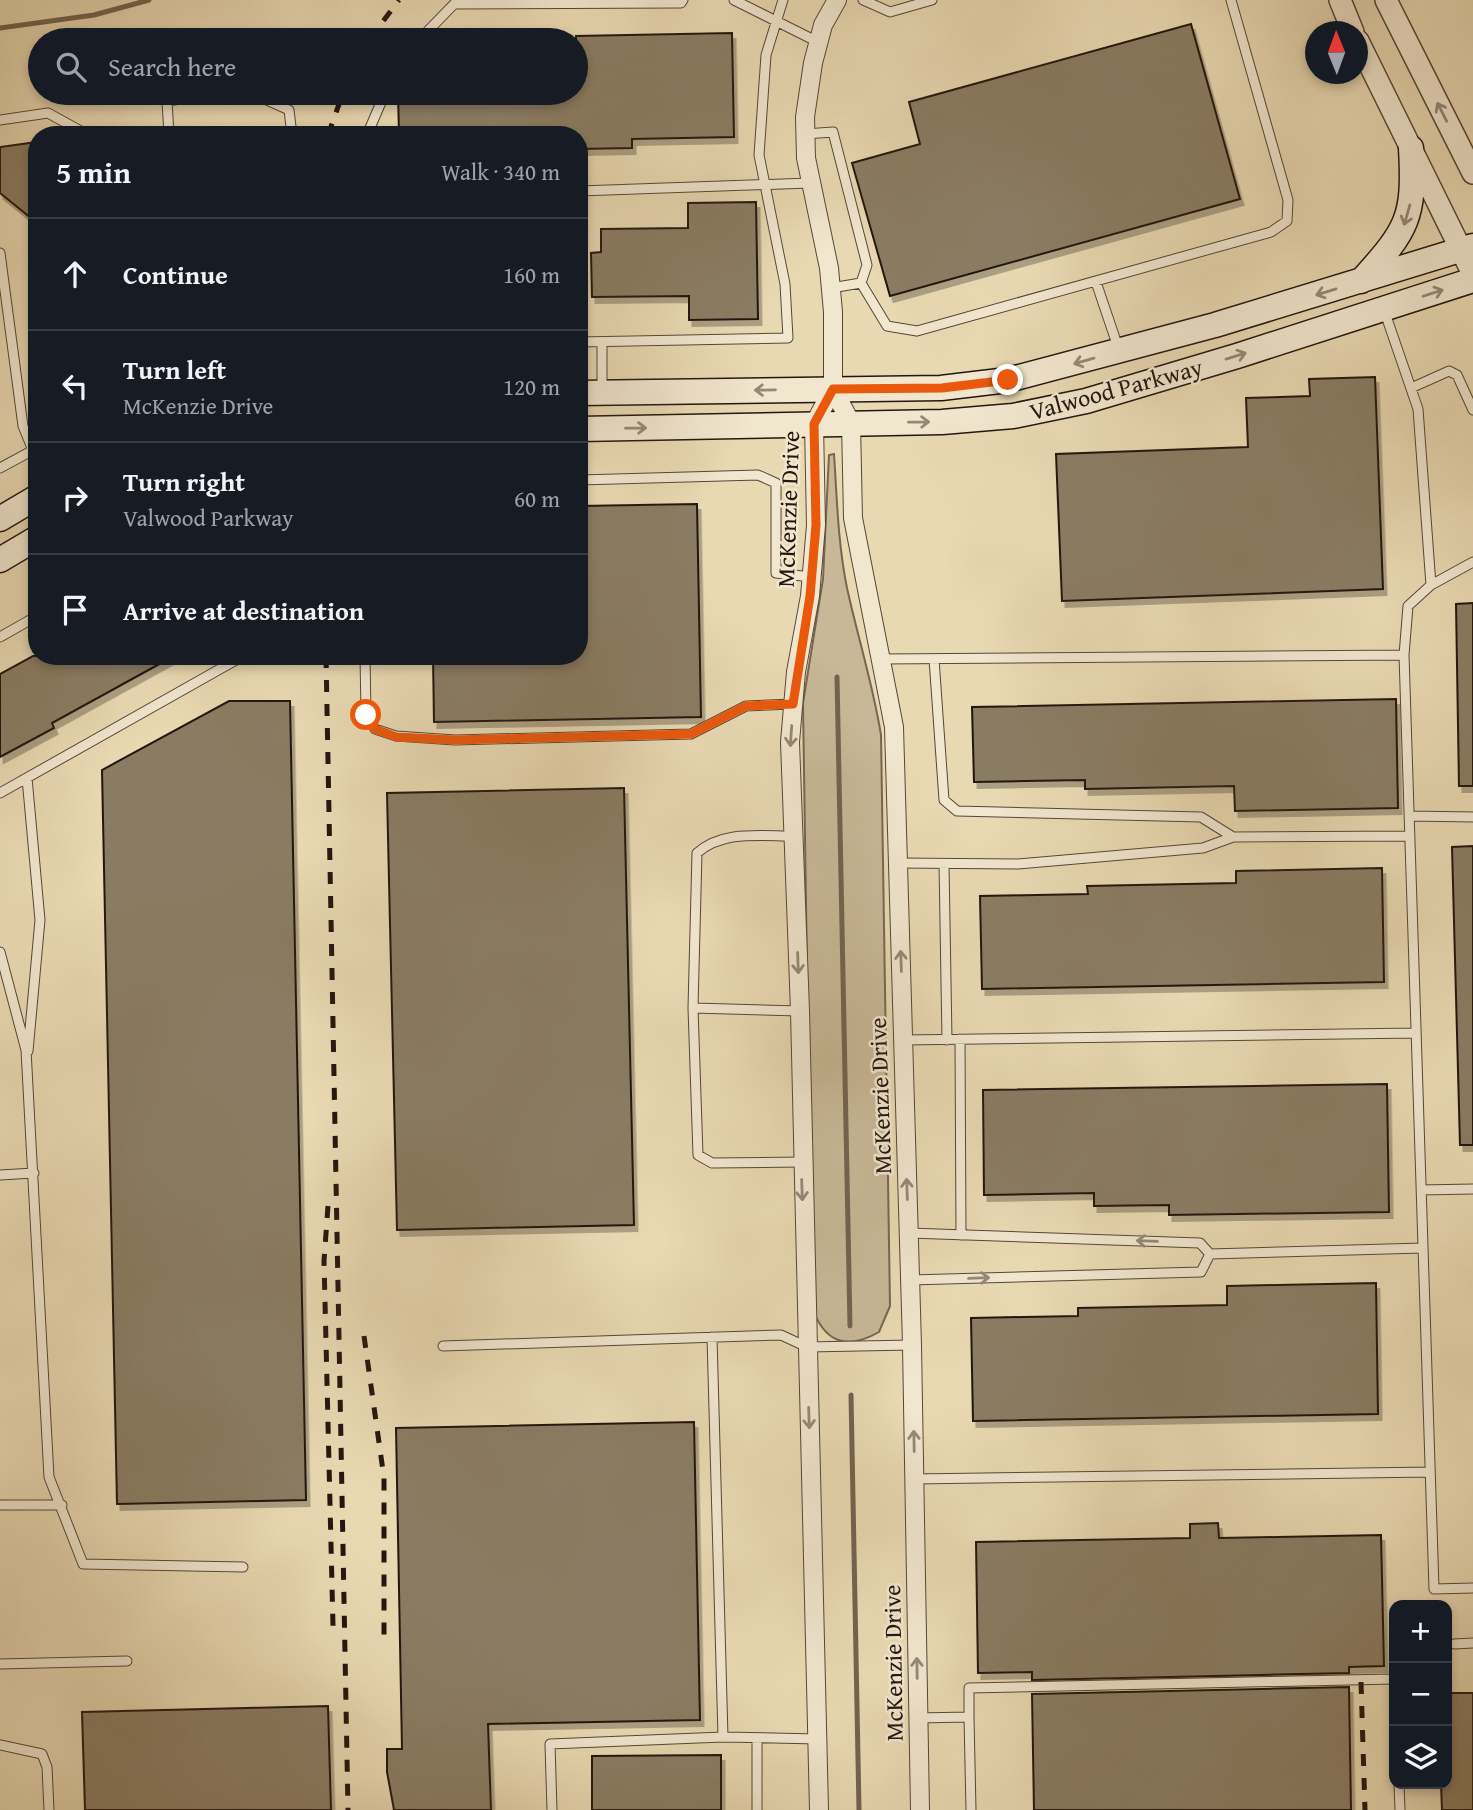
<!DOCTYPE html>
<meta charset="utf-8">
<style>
:root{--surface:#171b24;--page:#242831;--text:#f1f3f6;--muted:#9ea1a6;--line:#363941}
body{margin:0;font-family:"Gentium Book Plus",serif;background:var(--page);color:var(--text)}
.controls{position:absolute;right:21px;bottom:21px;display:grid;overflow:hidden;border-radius:14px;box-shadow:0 4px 10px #0003}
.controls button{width:63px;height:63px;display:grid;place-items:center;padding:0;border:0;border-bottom:2px solid var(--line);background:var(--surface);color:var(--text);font:35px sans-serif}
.compass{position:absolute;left:1305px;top:21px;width:63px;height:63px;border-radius:50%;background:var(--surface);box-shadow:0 4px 10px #0003;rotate:359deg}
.stop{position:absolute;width:21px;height:21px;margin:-16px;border:5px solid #ea580c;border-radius:50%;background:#fff}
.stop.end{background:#ea580c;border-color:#fff;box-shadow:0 2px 7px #0008}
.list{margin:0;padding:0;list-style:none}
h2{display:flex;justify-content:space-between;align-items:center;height:91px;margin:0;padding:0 28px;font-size:30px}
h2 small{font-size:23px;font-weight:400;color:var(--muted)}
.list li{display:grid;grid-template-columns:46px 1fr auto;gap:21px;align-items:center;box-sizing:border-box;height:112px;padding:0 28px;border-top:2px solid var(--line)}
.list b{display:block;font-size:26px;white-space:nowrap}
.list p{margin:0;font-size:23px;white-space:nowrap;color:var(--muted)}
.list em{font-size:23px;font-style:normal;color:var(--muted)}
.icon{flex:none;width:38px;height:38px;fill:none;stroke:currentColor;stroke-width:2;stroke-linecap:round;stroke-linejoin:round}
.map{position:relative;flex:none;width:1473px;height:1810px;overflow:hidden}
.search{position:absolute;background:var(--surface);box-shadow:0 4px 10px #0003;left:28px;top:28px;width:560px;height:77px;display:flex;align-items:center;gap:18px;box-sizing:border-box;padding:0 24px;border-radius:38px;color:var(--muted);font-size:26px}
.panel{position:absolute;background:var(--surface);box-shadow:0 4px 10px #0003;left:28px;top:126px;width:560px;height:539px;border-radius:28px}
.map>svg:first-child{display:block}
.green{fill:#c8b897;stroke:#766753;stroke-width:2}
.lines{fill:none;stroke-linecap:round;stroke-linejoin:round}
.stream{stroke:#726350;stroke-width:5}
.building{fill:#8a7b64;stroke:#24160f;stroke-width:2;filter:url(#shadow)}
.service-casing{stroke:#554738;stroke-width:11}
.minor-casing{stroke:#554738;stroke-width:20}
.tertiary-casing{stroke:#554738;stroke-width:24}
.secondary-casing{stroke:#24160f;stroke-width:27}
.service{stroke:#f1e6ce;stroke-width:9}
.minor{stroke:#f1e6ce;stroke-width:18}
.tertiary{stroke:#f1e6ce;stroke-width:21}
.secondary{stroke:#f1e6ce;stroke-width:24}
.rail{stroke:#24160f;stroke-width:5;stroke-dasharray:12 12;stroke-linecap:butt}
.oneway{stroke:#958878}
.route{stroke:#ea580c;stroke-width:9}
.labels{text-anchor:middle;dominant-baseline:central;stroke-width:5;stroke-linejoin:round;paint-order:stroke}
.street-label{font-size:24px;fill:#24160f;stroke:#f1e6ce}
</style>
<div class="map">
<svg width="1473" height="1810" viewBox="0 0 1473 1810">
<defs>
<filter id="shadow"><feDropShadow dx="3.5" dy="6" stdDeviation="0" flood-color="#0004"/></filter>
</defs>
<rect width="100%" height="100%" fill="#e9d9b3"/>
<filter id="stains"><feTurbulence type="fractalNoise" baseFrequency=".00286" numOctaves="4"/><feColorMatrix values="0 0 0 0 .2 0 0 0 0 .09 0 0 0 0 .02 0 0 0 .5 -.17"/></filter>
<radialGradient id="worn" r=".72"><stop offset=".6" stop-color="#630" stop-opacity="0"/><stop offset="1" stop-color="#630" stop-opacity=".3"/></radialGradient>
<path class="green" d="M834 454C837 499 838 544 847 588 858 638 873 685 881 735L890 1306 879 1332C846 1351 824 1342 812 1307L803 703 823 579 829 455Z"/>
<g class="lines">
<path class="stream" d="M0 28 94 15 149 0
M837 677 850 1326
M851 1395 859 1810"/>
</g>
<path class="building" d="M1191 24 1240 199 890 296 852 163 920 144 909 102Z
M732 33 734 137 632 139V148L579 149V135H399L398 93H576V36Z
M37 142V223L0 193V147Z
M756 202 758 319 689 320V296L592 297 591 253 601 252V229L688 228V203Z
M1375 377 1383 589 1062 601 1056 454 1248 447 1246 398 1310 396 1309 379Z
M697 504 701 717 434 722 433 656H579V506Z
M1473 603V786H1459L1456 604Z
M33 656H174L52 723 54 728 0 757V674Z
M1396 699 1398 808 1235 811 1234 786 1085 789V780L974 782 972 707Z
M229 701H290L306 1500 117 1504 102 770Z
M624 788 634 1225 397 1230 387 793Z
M1473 846V1145H1460L1452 847Z
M1382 868 1384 982 982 989 980 896 1088 894 1087 886 1236 883V871Z
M1387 1084 1389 1212 1169 1215V1205L1094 1206V1193L984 1195 983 1090Z
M1376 1283 1378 1414 973 1421 971 1318 1078 1316V1308L1227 1305V1286Z
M694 1422 700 1720 488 1724 491 1810H394L387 1772V1749H402L396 1428Z
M1218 1523 1219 1538 1381 1535 1384 1666 1349 1667V1673L1032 1680V1672L978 1673 976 1542 1190 1538V1524Z
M1349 1687 1351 1810H1034L1032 1694Z
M1447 1693H1473V1810H1442L1441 1784H1447Z
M328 1706 331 1810H85L82 1712Z
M721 1755V1810H592V1756Z"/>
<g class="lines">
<g class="service-casing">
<path id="service" d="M734 0 818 42
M863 0 890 12 932 0
M454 4 681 3 683 0
M419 40 457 1
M251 93 289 110 292 135
M0 120 48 113 88 135
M805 134 833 132 867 265 861 283
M169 135 167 101 222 93
M367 135 385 93
M579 191 810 183
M0 253 23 426 37 460
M1096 282 1119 350
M831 288 861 283 887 326 917 331 1271 232 1287 221 1288 200 1231 0
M1384 310 1418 409 1431 585 1408 606 1404 655
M579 342 788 338 785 284 759 155 766 55 783 0
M602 342V392
M1411 388 1449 371 1457 375 1473 410
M0 468 37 448
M579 480 758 475 776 483V573L811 577
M1431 585 1473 562
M0 637 37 616
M365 656 366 714 375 729 396 736 455 740 691 734 746 706 793 704
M882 659 1404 655 1434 1589 1473 1588
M934 659 944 800 957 811 1201 817 1233 837
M27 778 40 920 28 1051
M0 793 243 656
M1409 816 1473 817
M793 836C760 836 723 830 697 853L693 1008 800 1011
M898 863 1018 864 1203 848 1233 837 1410 836
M944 864 947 1040
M0 952 26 1050 49 1477 83 1564 243 1567
M693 1008 698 1155 712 1163 801 1162
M960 1039 961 1235
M903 1040 1416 1033
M0 1175 34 1173
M1421 1190 1473 1189
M909 1233 1200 1243 1210 1254 1423 1248
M910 1280 1201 1272 1210 1254
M712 1337 723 1737 818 1739
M443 1346 781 1335 807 1347 912 1345
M914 1479 1430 1472
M0 1505H62
M1454 1644 1473 1643
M0 1664 127 1661
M969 1717V1688L1394 1679
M918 1718 969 1717 971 1810
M0 1745 42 1754 47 1767 49 1810
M1399 1784 1400 1810
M552 1810 550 1744 723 1737
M757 1810V1738"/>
</g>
<g class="minor-casing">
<path id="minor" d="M837 0 823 25 813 63 805 117 806 158 829 268 833 312V389L851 423 853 518 894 727 912 1345 920 1810
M819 1810 800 1011 790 742 796 672 810 596 816 525 814 424 833 389"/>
</g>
<g class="tertiary-casing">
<path id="tertiary" d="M1340 0 1353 32
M1386 0 1473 173
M1358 41 1473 274"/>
</g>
<g class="secondary-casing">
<path id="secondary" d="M1361 281C1408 229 1415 218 1411 148
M579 393 941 388 1008 380 1215 325 1473 246
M579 429 942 422 1013 416 1086 401 1237 356 1473 280
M0 519 37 497
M0 560 37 538"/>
</g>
<use href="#service" class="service"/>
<use href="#minor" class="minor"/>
<use href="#tertiary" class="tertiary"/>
<use href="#secondary" class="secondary"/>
<path class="rail" d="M369 40 399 0
M328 135 343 93
M326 656 348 1810
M328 1206 324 1261 333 1626
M364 1336 384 1478V1646
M1361 1682 1365 1810"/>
</g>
<defs><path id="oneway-shaft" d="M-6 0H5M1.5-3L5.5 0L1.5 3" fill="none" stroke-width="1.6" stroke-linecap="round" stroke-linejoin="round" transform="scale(1.75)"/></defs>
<g class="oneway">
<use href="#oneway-shaft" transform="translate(1442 112) rotate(-117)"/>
<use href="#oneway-shaft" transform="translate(1407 215) rotate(106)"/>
<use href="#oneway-shaft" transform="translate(1326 292) rotate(163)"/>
<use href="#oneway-shaft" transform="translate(1433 293) rotate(-18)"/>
<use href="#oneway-shaft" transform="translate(1236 356) rotate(-17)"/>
<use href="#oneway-shaft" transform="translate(1084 361) rotate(164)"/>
<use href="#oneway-shaft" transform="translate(765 390) rotate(179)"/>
<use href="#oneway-shaft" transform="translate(919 422) rotate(-1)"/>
<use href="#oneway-shaft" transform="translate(636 428) rotate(-1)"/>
<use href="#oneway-shaft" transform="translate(791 736) rotate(94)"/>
<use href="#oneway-shaft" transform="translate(901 961) rotate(-92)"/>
<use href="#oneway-shaft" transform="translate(798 963) rotate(88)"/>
<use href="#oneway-shaft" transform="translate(907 1189) rotate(-92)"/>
<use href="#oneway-shaft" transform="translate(802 1190) rotate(88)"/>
<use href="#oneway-shaft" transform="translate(1147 1241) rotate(-178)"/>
<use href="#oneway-shaft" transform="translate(979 1278) rotate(-2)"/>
<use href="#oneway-shaft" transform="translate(809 1418) rotate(88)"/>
<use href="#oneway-shaft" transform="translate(914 1441) rotate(-91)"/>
<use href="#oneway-shaft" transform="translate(917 1668) rotate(-91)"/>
</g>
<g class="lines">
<path class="route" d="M366 715 375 729 396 737 455 740 691 734 746 706 793 704 810 596 816 525 814 424 833 389 942 388 1008 380"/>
</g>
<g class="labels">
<g class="street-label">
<text transform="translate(1116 389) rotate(-15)">Valwood Parkway</text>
<text transform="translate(788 509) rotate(-88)">McKenzie Drive</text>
<text transform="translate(880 1096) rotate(-92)">McKenzie Drive</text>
<text transform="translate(893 1663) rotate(-91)">McKenzie Drive</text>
</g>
</g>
<rect width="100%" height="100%" filter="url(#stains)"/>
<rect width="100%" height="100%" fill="url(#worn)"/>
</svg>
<div class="controls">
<button>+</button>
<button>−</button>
<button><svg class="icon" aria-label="layers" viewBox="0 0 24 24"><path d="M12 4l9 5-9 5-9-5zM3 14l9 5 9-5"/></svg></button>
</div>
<svg class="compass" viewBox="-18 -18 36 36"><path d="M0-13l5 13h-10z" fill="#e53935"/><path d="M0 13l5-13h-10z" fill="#9ea1a6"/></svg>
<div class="stop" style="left:366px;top:715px"></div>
<div class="stop end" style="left:1008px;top:380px"></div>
<div class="search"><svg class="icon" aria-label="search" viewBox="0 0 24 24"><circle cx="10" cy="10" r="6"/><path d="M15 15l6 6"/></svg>Search here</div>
<section class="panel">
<h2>5 min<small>Walk · 340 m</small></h2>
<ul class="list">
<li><svg class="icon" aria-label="ahead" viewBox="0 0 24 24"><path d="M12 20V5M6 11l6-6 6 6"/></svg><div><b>Continue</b></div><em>160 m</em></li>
<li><svg class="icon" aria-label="left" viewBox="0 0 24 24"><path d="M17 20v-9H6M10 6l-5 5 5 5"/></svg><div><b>Turn left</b><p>McKenzie Drive</p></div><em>120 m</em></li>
<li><svg class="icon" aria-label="right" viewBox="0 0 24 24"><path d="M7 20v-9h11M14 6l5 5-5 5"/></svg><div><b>Turn right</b><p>Valwood Parkway</p></div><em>60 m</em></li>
<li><svg class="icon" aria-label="arrive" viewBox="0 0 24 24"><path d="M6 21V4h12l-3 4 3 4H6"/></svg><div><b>Arrive at destination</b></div></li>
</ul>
</section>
</div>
